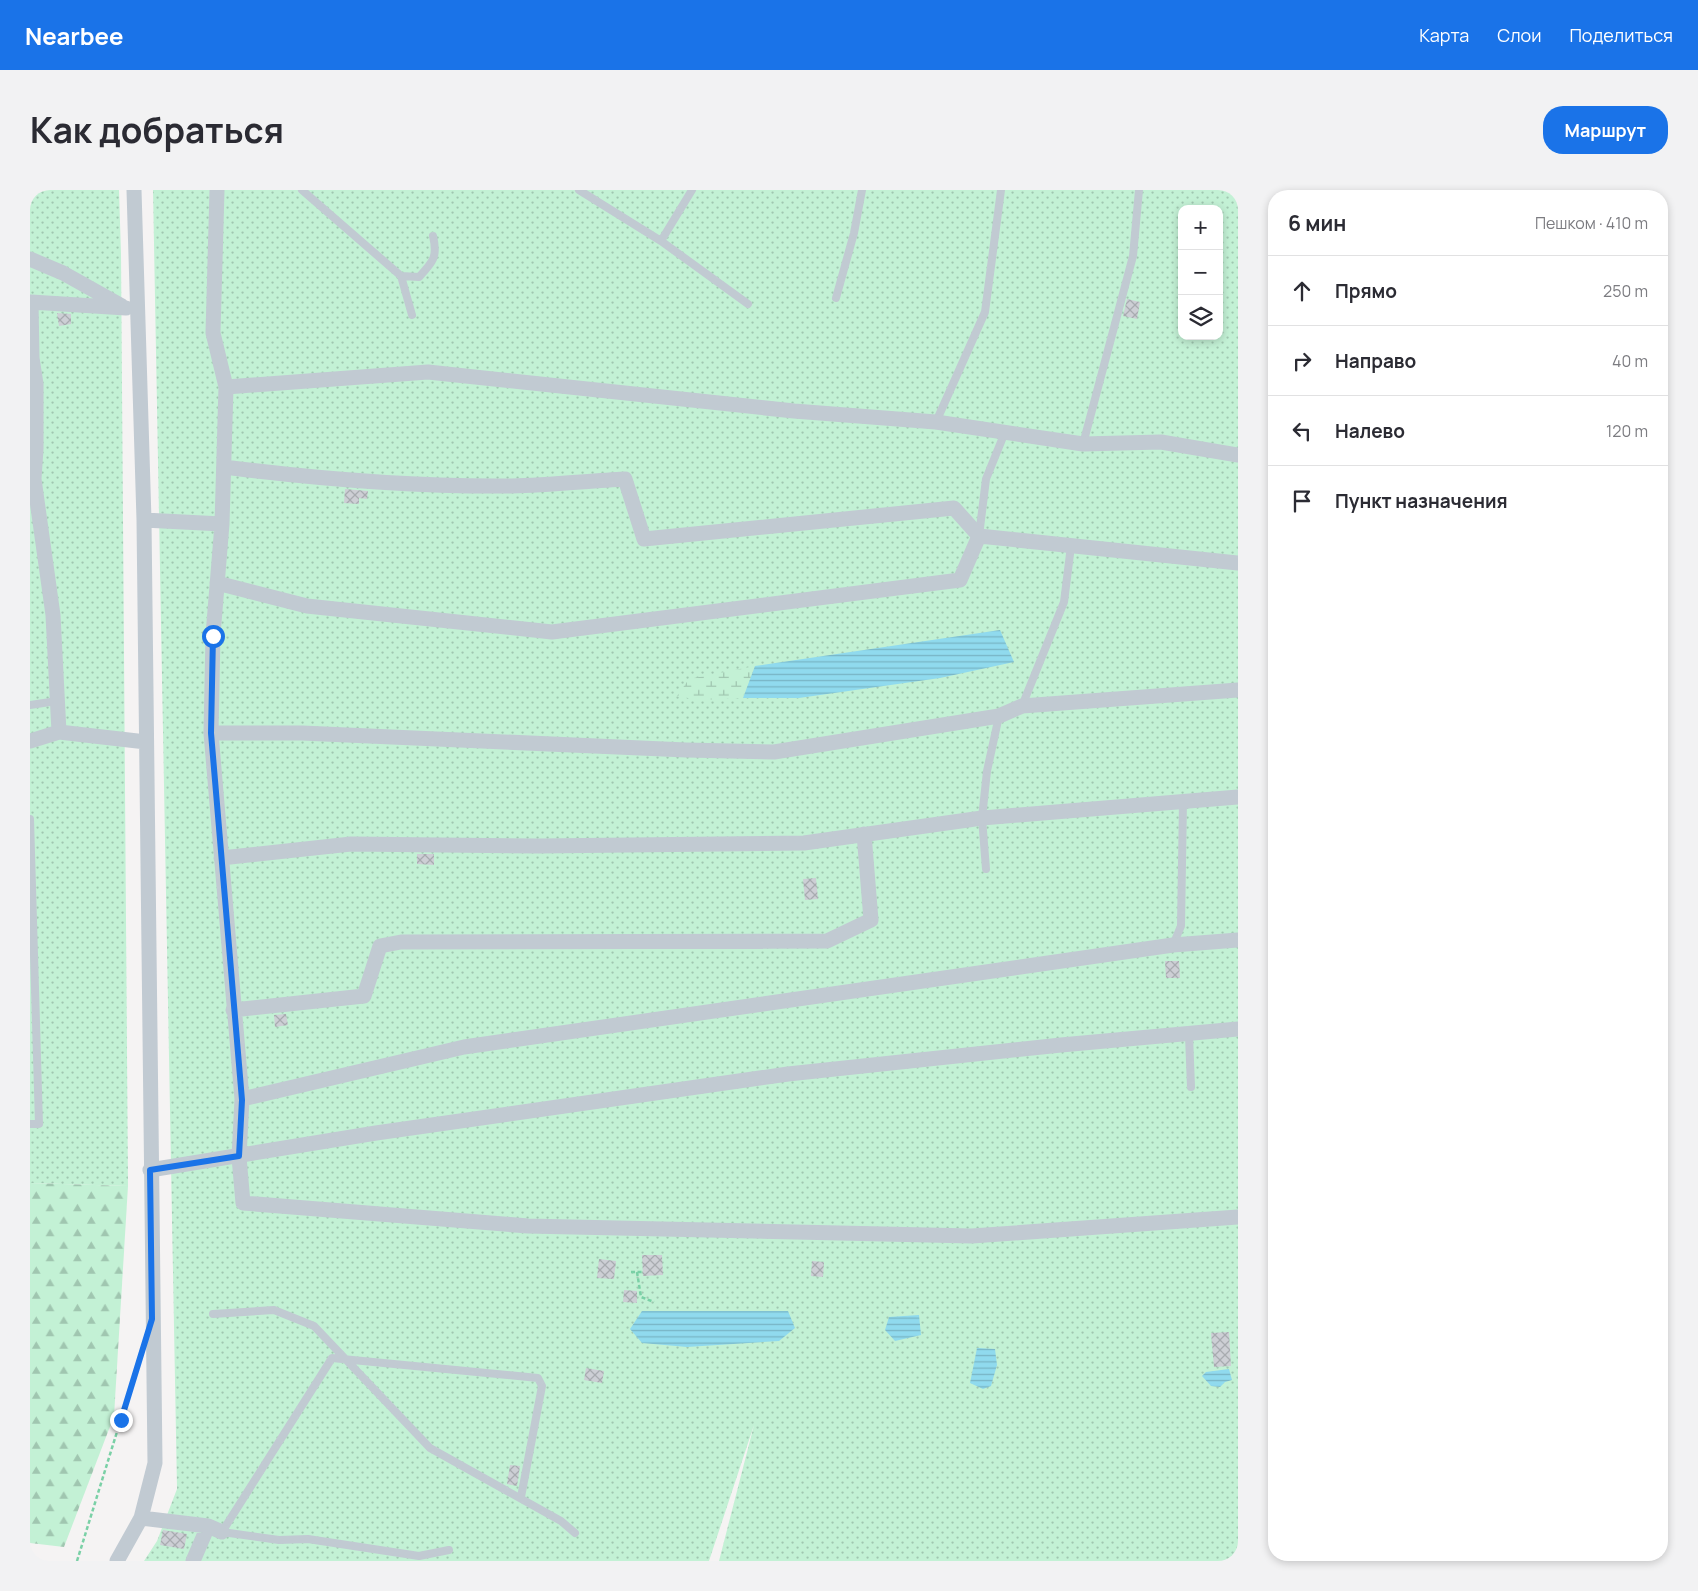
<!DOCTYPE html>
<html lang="ru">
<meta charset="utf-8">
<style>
:root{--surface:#fff;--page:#f2f2f3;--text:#2b2b33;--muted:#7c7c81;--line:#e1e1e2;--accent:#1a73e8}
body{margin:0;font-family:Manrope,sans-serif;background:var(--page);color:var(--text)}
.controls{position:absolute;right:15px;top:15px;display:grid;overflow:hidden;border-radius:10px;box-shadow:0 2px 8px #0003}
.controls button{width:45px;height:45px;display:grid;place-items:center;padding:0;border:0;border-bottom:1px solid var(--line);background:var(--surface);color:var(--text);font:25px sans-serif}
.stop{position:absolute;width:15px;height:15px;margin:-11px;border:4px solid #1a73e8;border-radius:50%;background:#fff}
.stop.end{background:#1a73e8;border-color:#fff;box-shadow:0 1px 5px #0008}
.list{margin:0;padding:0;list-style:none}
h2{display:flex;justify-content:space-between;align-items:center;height:65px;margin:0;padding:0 20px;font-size:21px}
h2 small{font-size:16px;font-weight:400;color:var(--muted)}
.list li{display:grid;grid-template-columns:32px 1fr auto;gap:15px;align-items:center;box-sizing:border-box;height:70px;padding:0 20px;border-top:1px solid var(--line)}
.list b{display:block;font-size:19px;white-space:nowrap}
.list em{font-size:16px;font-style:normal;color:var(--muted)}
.icon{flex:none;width:28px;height:28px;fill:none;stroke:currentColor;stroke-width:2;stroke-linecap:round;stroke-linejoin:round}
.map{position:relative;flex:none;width:1208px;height:1371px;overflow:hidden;border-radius:20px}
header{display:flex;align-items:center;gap:30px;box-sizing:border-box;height:70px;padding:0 25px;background:var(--accent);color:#fff}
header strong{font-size:24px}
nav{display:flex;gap:28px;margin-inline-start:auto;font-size:18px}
.intro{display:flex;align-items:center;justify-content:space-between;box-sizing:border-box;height:120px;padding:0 30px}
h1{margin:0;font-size:35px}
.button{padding:12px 22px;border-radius:20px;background:var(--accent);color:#fff;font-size:18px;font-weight:700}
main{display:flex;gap:30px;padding:0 30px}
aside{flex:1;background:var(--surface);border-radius:20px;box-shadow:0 2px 8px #0003}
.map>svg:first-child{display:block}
.grass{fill:url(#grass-dots);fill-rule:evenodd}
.forest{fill:url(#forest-firs)}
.wetland{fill:url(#wetland-marsh)}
.water{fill:url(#water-rules)}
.building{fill:url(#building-cross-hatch)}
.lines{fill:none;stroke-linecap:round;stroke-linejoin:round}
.path{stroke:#7ad0a6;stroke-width:2.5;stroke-dasharray:4 2.5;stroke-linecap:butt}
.lane{stroke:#c1cad2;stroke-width:8}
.street{stroke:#c1cad2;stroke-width:15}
.route{stroke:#1a73e8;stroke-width:6}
</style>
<header>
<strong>Nearbee</strong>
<nav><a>Карта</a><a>Слои</a><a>Поделиться</a></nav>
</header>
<div class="intro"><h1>Как добраться</h1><a class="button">Маршрут</a></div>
<main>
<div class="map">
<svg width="1208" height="1371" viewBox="0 0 1208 1371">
<defs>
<pattern id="grass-dots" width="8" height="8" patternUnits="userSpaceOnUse" patternTransform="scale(1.25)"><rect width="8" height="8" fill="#c3f1d5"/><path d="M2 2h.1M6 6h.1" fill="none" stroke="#a0c6b0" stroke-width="1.8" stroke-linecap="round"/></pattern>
<pattern id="forest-firs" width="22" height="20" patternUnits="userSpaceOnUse" patternTransform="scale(1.25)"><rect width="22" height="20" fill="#c3f1d5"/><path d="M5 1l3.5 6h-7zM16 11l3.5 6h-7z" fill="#a0c6b0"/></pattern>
<pattern id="wetland-marsh" width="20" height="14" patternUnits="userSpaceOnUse" patternTransform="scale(1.25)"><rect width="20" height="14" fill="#c3f1d5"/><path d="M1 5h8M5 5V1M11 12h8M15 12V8" fill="none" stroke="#a0c6b0"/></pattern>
<pattern id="water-rules" width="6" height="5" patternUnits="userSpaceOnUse" patternTransform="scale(1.25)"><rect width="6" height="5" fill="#90daee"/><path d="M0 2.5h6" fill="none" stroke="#78b4c4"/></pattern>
<pattern id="building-cross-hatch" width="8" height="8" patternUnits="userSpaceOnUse" patternTransform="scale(1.25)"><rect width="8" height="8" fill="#cdcfd5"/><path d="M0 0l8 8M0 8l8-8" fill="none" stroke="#a8abb0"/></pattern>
</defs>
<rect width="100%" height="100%" fill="#f5f3f3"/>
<path class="grass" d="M0 0H89L91 64 98 996 0 993Z
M123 0H1208V1371H689L724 1235 679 1371H114L127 1351 147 1299ZM1152 19H1189V146H1152Z"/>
<path class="forest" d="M0 993 98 996 84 1226 34 1357 0 1353Z"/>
<path class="wetland" d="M725 476 713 508 669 510 647 506 659 489Z"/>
<path class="water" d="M970 440 984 472 910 488 769 508H713L725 476Z
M612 1121H758L765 1138 749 1151 657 1157 612 1153 600 1139Z
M889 1125 891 1145 865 1151 855 1140 859 1127Z
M947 1158 965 1159 967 1175 961 1196 953 1199 940 1193Z
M1199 1179 1202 1190 1195 1192 1190 1197 1181 1196 1172 1186 1176 1182Z"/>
<path class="building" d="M1097 109 1110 112 1107 129 1093 126Z
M27 123 41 124V134L29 136Z
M315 299 338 301 337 309 329 308V314L314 313Z
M387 664H404V675L387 674Z
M786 688 788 709 775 710 773 689Z
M1135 771H1149L1150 788H1136Z
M256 824 258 835 245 837 244 825Z
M612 1065H632L633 1085 613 1086Z
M569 1069 586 1071 584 1089 567 1088Z
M782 1071 794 1072 793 1087 781 1086Z
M594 1100 607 1101V1113L593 1112Z
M1199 1142 1201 1176 1184 1177 1181 1143Z
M556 1178 574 1181 572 1193 554 1190Z
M480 1275 490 1276 487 1296 477 1294Z
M133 1340 157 1344 154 1359 130 1355Z"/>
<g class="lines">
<path class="path" d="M601 1082H613
M607 1082 611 1107 624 1112
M47 1371 108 1174"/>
<path class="lane" d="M272 0 371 86 382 125
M549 0 631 51 718 114
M631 51 662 0
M371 86 389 87C403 72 408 67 403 46
M806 108 824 43 832 0
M906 232 955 122 971 0
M1053 254 1103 66 1109 0
M949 346 956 289 975 242
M0 515 27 511
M992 516 1034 412 1041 356
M0 629 9 934H0
M956 679 952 628 957 581 969 526
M1143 755 1151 736 1153 611
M1159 845 1161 897
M183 1124 244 1120 284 1136 400 1258 531 1331 545 1343
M419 1360 389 1366 278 1349 249 1350 192 1342 302 1168 508 1188 512 1196 491 1307"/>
<path class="street" d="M187 0 183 143 196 197 192 334 183 445 181 543 212 909 209 967 213 1013 498 1036 942 1046 1208 1027
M0 69 33 83 92 116
M196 197 398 182 764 221 906 232 1053 254 1131 252 1208 265
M194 277C289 289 386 297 482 296 519 295 558 291 595 289L614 349 924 318 949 346
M114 330 192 334
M187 393 277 416 522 442 930 390 949 346 1208 373
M29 542 23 425 4 289 6 259V194L2 168 1 112 96 118
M181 543H272L656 560 744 562 969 526 992 516 1208 500
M0 551 29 542 116 552
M191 668 321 654 509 656 774 653 952 628 1208 607
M203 820 334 806 350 756 371 752 797 751 841 730 834 644
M212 909 434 857 1143 755 1208 750
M120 980 346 943 758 884 1031 855 1208 839
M111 1328 178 1336 192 1342
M87 1371 111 1328 125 1273 114 330 104 0
M163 1371 178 1336"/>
</g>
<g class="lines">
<path class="route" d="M91 1230 122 1129 120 980 209 966 212 910 181 543 183 446"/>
</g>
</svg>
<div class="controls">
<button>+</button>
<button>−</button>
<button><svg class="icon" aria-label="layers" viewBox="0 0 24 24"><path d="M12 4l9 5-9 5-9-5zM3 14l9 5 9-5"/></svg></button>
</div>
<div class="stop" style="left:183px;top:446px"></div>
<div class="stop end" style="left:91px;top:1230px"></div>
</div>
<aside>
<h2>6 мин<small>Пешком · 410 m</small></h2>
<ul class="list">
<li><svg class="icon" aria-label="ahead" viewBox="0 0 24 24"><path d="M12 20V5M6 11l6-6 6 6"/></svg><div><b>Прямо</b></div><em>250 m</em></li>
<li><svg class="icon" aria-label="right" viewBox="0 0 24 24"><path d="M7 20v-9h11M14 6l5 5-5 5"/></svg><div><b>Направо</b></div><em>40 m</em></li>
<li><svg class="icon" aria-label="left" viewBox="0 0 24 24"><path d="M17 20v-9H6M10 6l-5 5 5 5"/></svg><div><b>Налево</b></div><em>120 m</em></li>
<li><svg class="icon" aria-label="arrive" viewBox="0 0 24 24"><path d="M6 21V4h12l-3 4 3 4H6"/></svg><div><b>Пункт назначения</b></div></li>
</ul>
</aside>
</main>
